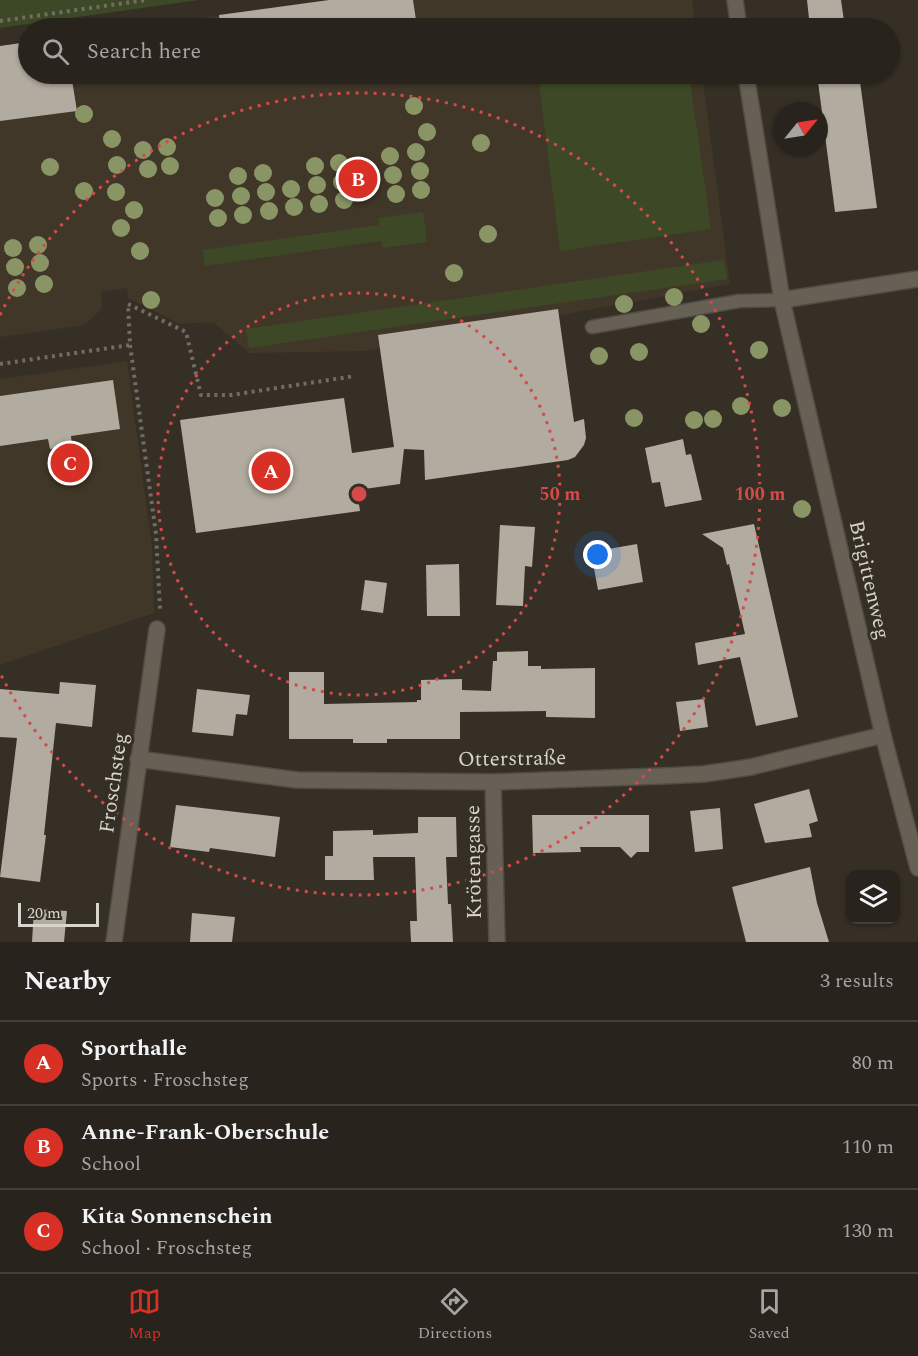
<!DOCTYPE html>
<meta charset="utf-8">
<style>
:root{--surface:#28231c;--page:#342f29;--text:#f1f3f6;--muted:#a5a4a3;--line:#44403b;--accent:#d93025}
body{margin:0;font-family:Spectral,serif;background:var(--page);color:var(--text)}
.controls{position:absolute;right:18px;bottom:18px;display:grid;overflow:hidden;border-radius:12px;box-shadow:0 2px 4px #0004}
.controls button{width:54px;height:54px;display:grid;place-items:center;padding:0;border:0;border-bottom:2px solid var(--line);background:var(--surface);color:var(--text);font:30px sans-serif}
.compass{position:absolute;left:774px;top:102px;width:54px;height:54px;border-radius:50%;background:var(--surface);box-shadow:0 2px 4px #0004;rotate:60deg}
.scale{position:absolute;left:18px;bottom:15px;width:81px;box-sizing:border-box;padding-left:6px;border:3px solid #d8d4ce;border-top:0;font-size:16px;line-height:21px;white-space:nowrap;color:#d8d4ce;-webkit-text-stroke:4px #352f25;paint-order:stroke}
.you{position:absolute;left:598px;top:555px;width:21px;height:21px;margin:-15px;border:4px solid #fff;border-radius:50%;background:#1a73e8;box-shadow:0 0 0 9px #1a73e833}
.badge{display:grid;place-items:center;width:39px;height:39px;border-radius:50%;background:var(--accent);color:#fff;font-size:20px;font-weight:700}
.pin{position:absolute;translate:-50% -50%;border:3px solid #fff;box-shadow:0 2px 6px #0006}
.list{margin:0;padding:0;list-style:none}
h2{display:flex;justify-content:space-between;align-items:center;height:78px;margin:0;padding:0 24px;font-size:26px}
h2 small{font-size:20px;font-weight:400;color:var(--muted)}
.list li{display:grid;grid-template-columns:39px 1fr auto;gap:18px;align-items:center;box-sizing:border-box;height:84px;padding:0 24px;border-top:2px solid var(--line)}
.list b{display:block;font-size:22px;white-space:nowrap}
.list p{margin:0;font-size:20px;white-space:nowrap;color:var(--muted)}
.list em{font-size:20px;font-style:normal;color:var(--muted)}
.icon{flex:none;width:33px;height:33px;fill:none;stroke:currentColor;stroke-width:2;stroke-linecap:round;stroke-linejoin:round}
.map{position:relative;flex:none;width:918px;height:942px;overflow:hidden}
.search{position:absolute;background:var(--surface);box-shadow:0 2px 4px #0004;left:18px;right:18px;top:18px;height:66px;display:flex;align-items:center;gap:15px;box-sizing:border-box;padding:0 21px;border-radius:33px;color:var(--muted);font-size:22px}
.sheet{height:330px;background:var(--surface)}
nav{display:flex;justify-content:space-around;align-items:center;box-sizing:border-box;height:84px;border-top:2px solid var(--line);background:var(--surface);font-size:16px;color:var(--muted)}
nav a{display:grid;justify-items:center;gap:3px}
nav .on{color:var(--accent)}
.map>svg:first-child{display:block}
.built{fill:#413728}
.green{fill:#3d4926}
.building{fill:#b2ab9f}
.lines{fill:none;stroke-linecap:round;stroke-linejoin:round}
.service-casing{stroke:#514c44;stroke-width:15}
.minor-casing{stroke:#514c44;stroke-width:18}
.tertiary-casing{stroke:#514c44;stroke-width:18}
.path{stroke:#726c64;stroke-width:4;stroke-dasharray:3 4.5;stroke-linecap:butt}
.service{stroke:#666055;stroke-width:12}
.minor{stroke:#666055;stroke-width:15}
.tertiary{stroke:#666055;stroke-width:15}
.tree{fill:#8a9566}
.ring{fill:none;stroke:#d64a49;stroke-width:3;stroke-dasharray:3 6}
.labels{text-anchor:middle;dominant-baseline:central;stroke-width:6;stroke-linejoin:round;paint-order:stroke}
.street-label{font-size:21px;fill:#d8d4ce;stroke:#352f25}
.centre{fill:#d64a49;stroke:#352f25;stroke-width:3}
.ring-label{font-size:18px;text-anchor:middle;font-weight:bold;fill:#d64a49;stroke:#352f25;stroke-width:6;stroke-linejoin:round;paint-order:stroke}
</style>
<div class="map">
<svg width="918" height="942" viewBox="0 0 918 942">
<rect width="100%" height="100%" fill="#352f25"/>
<path class="built" d="M329 0H692L695 28H196L195 19Z
M28 42V74H702L730 284 366 351 249 353 213 322 180 324 128 298 127 288 101 292 102 309 84 325 0 337V46Z
M127 361 152 547 154 613 0 665V379Z"/>
<path class="green" d="M0 0H199L0 28Z
M538 74H689L711 229 560 251Z
M423 212 427 242 383 248 381 241 205 266 203 250 379 225 378 218Z
M724 260 727 279 249 348 246 329Z"/>
<path class="building" d="M329 0H413L416 20H412L413 28H220L219 15Z
M807 0H841L845 28H810Z
M28 42V74H68L69 80H72L77 111 0 121V46Z
M817 74H859L877 208 835 212Z
M558 309 574 422 584 419 586 438 584 445 575 457 568 460 425 480 424 450 404 449 400 484 357 490 360 511 196 533 180 420 344 398 352 453 394 447 378 335Z
M113 380 120 429 71 436 72 446 50 449 48 439 0 446V396Z
M683 439 686 455 691 454 702 500 665 507 660 482 652 483 645 448Z
M754 524 798 717 756 726 740 657 698 665 695 643 745 634 729 564 727 565 723 548 702 534Z
M500 525 535 527 532 567 525 566 523 606 496 605Z
M637 544 643 582 598 590 591 552Z
M459 564 460 616H427L426 565Z
M365 580 387 583 383 613 361 610Z
M528 651V666H541V669L595 668V718L546 717V711L460 712V739H387V743H353V739H289V672H324V704L417 702V700H421V680L462 679V690L491 691 493 661H497V652Z
M60 682 96 685 92 727 56 723 44 835H46L40 882 0 877 17 738 0 737V689L59 694Z
M197 689 250 695 247 715 236 714 233 736 192 732Z
M704 699 708 727 680 731 676 702Z
M809 789 818 821 809 824 812 837 765 843 754 804Z
M176 805 280 817 275 857 210 848 209 852 170 847Z
M720 808 723 849 695 852 690 811Z
M532 815H649V852H637L631 858 620 847H580L581 852 533 853Z
M418 817H456L457 857H446L448 904H451L453 942H411L410 921H417L415 857H373L374 880H325V856H333V831L373 830V835L418 833Z
M810 867 817 903 829 942H746L732 887Z
M34 909 67 911 64 942H32Z
M192 913 235 917 232 942H190Z"/>
<g class="lines">
<g class="service-casing">
<path id="service" d="M592 327 739 301 782 300"/>
</g>
<g class="minor-casing">
<path id="minor" d="M138 759 297 780 493 782 662 776 704 774 751 767 883 735
M493 782 497 942
M114 942 157 629"/>
</g>
<g class="tertiary-casing">
<path id="tertiary" d="M735 0 739 28
M746 74 782 300 883 735 918 868
M782 300 918 279"/>
</g>
<path class="path" d="M0 21 146 0
M130 345 156 534 160 609
M0 364 130 345 128 304 186 332 201 395H231L355 376"/>
<use href="#service" class="service"/>
<use href="#minor" class="minor"/>
<use href="#tertiary" class="tertiary"/>
</g>
<g class="tree">
<circle cx="414" cy="106" r="9"/>
<circle cx="84" cy="114" r="9"/>
<circle cx="427" cy="132" r="9"/>
<circle cx="112" cy="139" r="9"/>
<circle cx="481" cy="143" r="9"/>
<circle cx="167" cy="147" r="9"/>
<circle cx="143" cy="150" r="9"/>
<circle cx="416" cy="152" r="9"/>
<circle cx="390" cy="156" r="9"/>
<circle cx="339" cy="163" r="9"/>
<circle cx="117" cy="165" r="9"/>
<circle cx="170" cy="166" r="9"/>
<circle cx="315" cy="166" r="9"/>
<circle cx="50" cy="167" r="9"/>
<circle cx="148" cy="169" r="9"/>
<circle cx="420" cy="171" r="9"/>
<circle cx="263" cy="173" r="9"/>
<circle cx="393" cy="175" r="9"/>
<circle cx="238" cy="176" r="9"/>
<circle cx="342" cy="182" r="9"/>
<circle cx="317" cy="185" r="9"/>
<circle cx="291" cy="189" r="9"/>
<circle cx="421" cy="190" r="9"/>
<circle cx="84" cy="191" r="9"/>
<circle cx="116" cy="192" r="9"/>
<circle cx="266" cy="192" r="9"/>
<circle cx="396" cy="194" r="9"/>
<circle cx="241" cy="196" r="9"/>
<circle cx="215" cy="198" r="9"/>
<circle cx="344" cy="200" r="9"/>
<circle cx="319" cy="204" r="9"/>
<circle cx="294" cy="207" r="9"/>
<circle cx="134" cy="210" r="9"/>
<circle cx="269" cy="211" r="9"/>
<circle cx="243" cy="215" r="9"/>
<circle cx="218" cy="218" r="9"/>
<circle cx="121" cy="228" r="9"/>
<circle cx="488" cy="234" r="9"/>
<circle cx="38" cy="245" r="9"/>
<circle cx="13" cy="248" r="9"/>
<circle cx="140" cy="251" r="9"/>
<circle cx="40" cy="263" r="9"/>
<circle cx="15" cy="267" r="9"/>
<circle cx="454" cy="273" r="9"/>
<circle cx="44" cy="284" r="9"/>
<circle cx="17" cy="288" r="9"/>
<circle cx="674" cy="297" r="9"/>
<circle cx="151" cy="300" r="9"/>
<circle cx="624" cy="304" r="9"/>
<circle cx="701" cy="324" r="9"/>
<circle cx="759" cy="350" r="9"/>
<circle cx="639" cy="352" r="9"/>
<circle cx="599" cy="356" r="9"/>
<circle cx="741" cy="406" r="9"/>
<circle cx="782" cy="408" r="9"/>
<circle cx="634" cy="418" r="9"/>
<circle cx="713" cy="419" r="9"/>
<circle cx="694" cy="420" r="9"/>
<circle cx="802" cy="509" r="9"/>
</g>
<g class="ring">
<circle cx="359" cy="494" r="201"/>
<path d="M0 315A401 401 0 1 1 0 673"/>
</g>
<g class="labels">
<g class="street-label">
<text transform="translate(869 580) rotate(77)">Brigittenweg</text>
<text transform="translate(512 759) rotate(-1)">Otterstraße</text>
<text transform="translate(114 783) rotate(-82)">Froschsteg</text>
<text transform="translate(474 862) rotate(-91)">Krötengasse</text>
</g>
</g>
<circle cx="359" cy="494" r="9" class="centre"/>
<g class="ring-label">
<text x="560" y="500">50 m</text>
<text x="760" y="500">100 m</text>
</g>
</svg>
<div class="controls">
<button><svg class="icon" aria-label="layers" viewBox="0 0 24 24"><path d="M12 4l9 5-9 5-9-5zM3 14l9 5 9-5"/></svg></button>
</div>
<svg class="compass" viewBox="-18 -18 36 36"><path d="M0-13l5 13h-10z" fill="#e53935"/><path d="M0 13l5-13h-10z" fill="#a5a4a3"/></svg>
<div class="scale">20 m</div>
<div class="you"></div>
<div class="pin badge" style="left:271px;top:471px">A</div>
<div class="pin badge" style="left:358px;top:179px">B</div>
<div class="pin badge" style="left:70px;top:463px">C</div>
<div class="search"><svg class="icon" aria-label="search" viewBox="0 0 24 24"><circle cx="10" cy="10" r="6"/><path d="M15 15l6 6"/></svg>Search here</div>
</div>
<section class="sheet">
<h2>Nearby<small>3 results</small></h2>
<ul class="list">
<li><span class="badge">A</span><div><b>Sporthalle</b><p>Sports · Froschsteg</p></div><em>80 m</em></li>
<li><span class="badge">B</span><div><b>Anne-Frank-Oberschule</b><p>School</p></div><em>110 m</em></li>
<li><span class="badge">C</span><div><b>Kita Sonnenschein</b><p>School · Froschsteg</p></div><em>130 m</em></li>
</ul>
</section>
<nav>
<a class="on"><svg class="icon" aria-label="map" viewBox="0 0 24 24"><path d="M3 6l6-2 6 2 6-2v14l-6 2-6-2-6 2zM9 4v14M15 6v14"/></svg>Map</a>
<a><svg class="icon" aria-label="directions" viewBox="0 0 24 24"><path d="M12 3l9 9-9 9-9-9zM9 14v-3h6M13 9l2 2-2 2"/></svg>Directions</a>
<a><svg class="icon" aria-label="saved" viewBox="0 0 24 24"><path d="M7 4h10v16l-5-4-5 4z"/></svg>Saved</a>
</nav>
